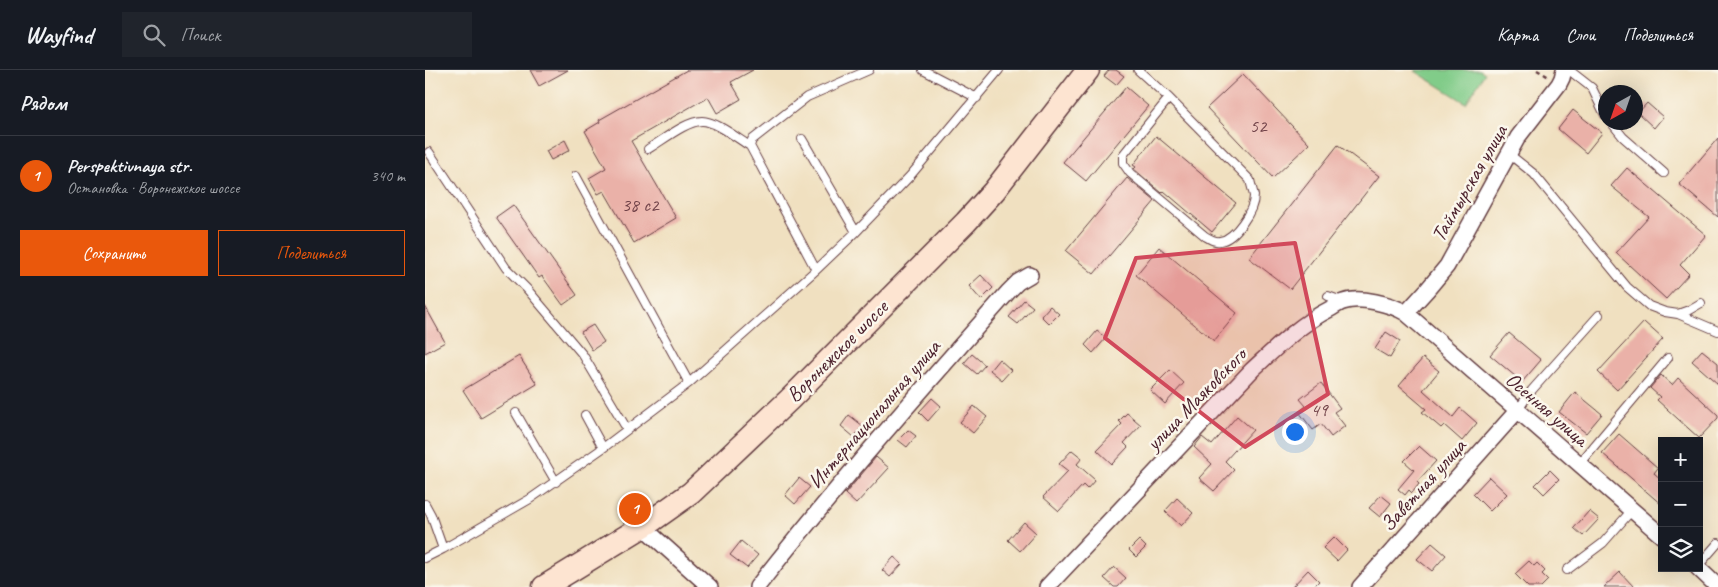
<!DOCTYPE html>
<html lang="ru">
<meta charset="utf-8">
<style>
:root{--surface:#171b24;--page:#20242c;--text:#f1f3f6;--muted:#9ea1a6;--line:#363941;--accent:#ea580c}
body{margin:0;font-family:Caveat,sans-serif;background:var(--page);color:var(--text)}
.controls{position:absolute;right:15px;bottom:15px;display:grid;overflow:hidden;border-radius:0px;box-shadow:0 5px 20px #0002}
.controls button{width:45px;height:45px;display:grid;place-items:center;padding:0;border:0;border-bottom:1px solid var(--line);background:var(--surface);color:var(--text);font:25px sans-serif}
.compass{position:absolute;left:1173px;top:15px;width:45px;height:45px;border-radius:50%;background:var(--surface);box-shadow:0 5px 20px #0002;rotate:220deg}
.you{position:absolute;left:869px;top:361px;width:18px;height:18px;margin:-12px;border:4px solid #fff;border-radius:50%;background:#1a73e8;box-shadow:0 0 0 8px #1a73e833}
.badge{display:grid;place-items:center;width:32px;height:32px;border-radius:50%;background:var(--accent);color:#fff;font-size:16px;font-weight:700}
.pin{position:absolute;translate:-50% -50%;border:2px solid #fff;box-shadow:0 1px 5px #0006}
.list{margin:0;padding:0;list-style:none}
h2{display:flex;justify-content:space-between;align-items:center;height:65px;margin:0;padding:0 20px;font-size:21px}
h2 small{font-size:16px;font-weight:400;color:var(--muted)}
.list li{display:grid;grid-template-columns:32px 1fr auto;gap:15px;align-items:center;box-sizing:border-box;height:80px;padding:0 20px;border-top:1px solid var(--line)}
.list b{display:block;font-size:19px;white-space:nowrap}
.list p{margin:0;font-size:16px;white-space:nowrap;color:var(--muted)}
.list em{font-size:16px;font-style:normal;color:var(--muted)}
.actions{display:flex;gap:10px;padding:15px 20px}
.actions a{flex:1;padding:11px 0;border:1px solid var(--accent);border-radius:0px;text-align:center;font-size:18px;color:var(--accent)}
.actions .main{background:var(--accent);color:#fff}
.icon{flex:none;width:28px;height:28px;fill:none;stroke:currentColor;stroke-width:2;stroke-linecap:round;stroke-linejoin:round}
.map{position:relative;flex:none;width:1293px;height:517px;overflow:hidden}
header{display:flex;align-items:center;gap:30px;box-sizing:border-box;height:70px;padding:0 25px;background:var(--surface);border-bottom:1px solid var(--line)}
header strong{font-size:24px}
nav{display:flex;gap:28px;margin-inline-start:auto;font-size:18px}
.search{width:350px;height:45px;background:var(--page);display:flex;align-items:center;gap:12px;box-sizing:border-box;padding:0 18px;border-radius:0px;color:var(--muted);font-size:19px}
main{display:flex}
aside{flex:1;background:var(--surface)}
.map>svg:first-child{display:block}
.green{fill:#81cc89;stroke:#66765a}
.building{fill:#eab1a8}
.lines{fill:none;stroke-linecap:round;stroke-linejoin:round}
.lane-casing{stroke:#633c41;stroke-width:10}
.street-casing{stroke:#633c41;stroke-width:18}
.secondary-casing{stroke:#633c41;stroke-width:25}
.path{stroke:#633c41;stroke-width:2.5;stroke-dasharray:4 4;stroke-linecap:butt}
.lane{stroke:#fff;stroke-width:8}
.street{stroke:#fff;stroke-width:15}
.secondary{stroke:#fde4d1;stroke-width:22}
.marked{fill:#d1495b;fill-opacity:0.2;stroke:#d1495b;stroke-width:4;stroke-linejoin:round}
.labels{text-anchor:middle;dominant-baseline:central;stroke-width:5;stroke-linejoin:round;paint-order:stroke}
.number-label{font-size:19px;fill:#72444a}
.street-label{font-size:21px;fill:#4a1f2b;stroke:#fbf7ec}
</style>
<header>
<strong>Wayfind</strong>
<div class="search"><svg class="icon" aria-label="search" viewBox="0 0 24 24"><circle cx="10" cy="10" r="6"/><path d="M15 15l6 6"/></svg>Поиск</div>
<nav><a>Карта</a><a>Слои</a><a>Поделиться</a></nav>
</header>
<main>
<aside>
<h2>Рядом<small></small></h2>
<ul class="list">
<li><span class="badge">1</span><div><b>Perspektivnaya str.</b><p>Остановка · Воронежское шоссе</p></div><em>340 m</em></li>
</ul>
<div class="actions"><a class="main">Сохранить</a><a>Поделиться</a></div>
</aside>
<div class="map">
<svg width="1293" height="517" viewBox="0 0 1293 517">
<rect width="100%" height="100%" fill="#fbf7ec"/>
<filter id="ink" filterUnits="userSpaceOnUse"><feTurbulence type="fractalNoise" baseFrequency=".02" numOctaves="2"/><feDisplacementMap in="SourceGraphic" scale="10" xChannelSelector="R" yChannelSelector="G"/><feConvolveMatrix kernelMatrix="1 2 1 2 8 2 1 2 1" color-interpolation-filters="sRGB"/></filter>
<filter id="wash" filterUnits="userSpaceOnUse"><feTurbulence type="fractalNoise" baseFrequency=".0096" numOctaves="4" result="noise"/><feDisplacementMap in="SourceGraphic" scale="20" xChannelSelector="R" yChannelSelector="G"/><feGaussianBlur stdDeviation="1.12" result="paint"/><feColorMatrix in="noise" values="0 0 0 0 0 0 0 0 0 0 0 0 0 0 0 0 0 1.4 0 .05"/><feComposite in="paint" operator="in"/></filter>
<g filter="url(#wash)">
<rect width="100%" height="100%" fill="#f0e0c0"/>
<path class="green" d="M991 0H1055L1060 3 1041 33 990 1Z"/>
<g id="blocks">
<path class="building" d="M105 0H143L114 16Z
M262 0H328L306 12 316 29 292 43 283 27 206 71 251 148 209 173 179 121 173 124 164 108 181 98 160 61 175 52 174 50Z
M684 0H691L699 6 691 15 679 6Z
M818 4 884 74 848 108 782 38Z
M701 17 723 36 661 111 638 92Z
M1222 33 1238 47 1229 58 1213 43Z
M1148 40 1177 63 1161 83 1133 59Z
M731 66 811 133 787 162 739 121 737 123 709 99 711 97 708 95Z
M1293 68V147L1254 114Z
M140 70 145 80 126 90 121 81Z
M913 75 954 106 865 219 824 188Z
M1202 98 1281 165 1255 195 1264 204 1241 229 1191 183 1224 147 1186 116Z
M702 108 730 131 669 204 641 181Z
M88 135 152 225 138 235 117 206 114 208 71 147Z
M734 177 812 243 789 271 711 205Z
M556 205 568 218 556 230 544 216Z
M599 230 608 237 593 254 584 247Z
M0 236 20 272 0 283Z
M625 236 634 244 624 254 616 246Z
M1219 252 1238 269 1192 320 1173 302Z
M168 255 179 272 167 280 156 262Z
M672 261 681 268 668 283 660 275Z
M961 262 975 271 965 288 950 279Z
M1084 263 1116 290 1097 312 1065 285Z
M1277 280 1293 293V314L1267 291Z
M547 284 560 295 552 304 539 293Z
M94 286 112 314 56 348 38 320Z
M998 288 1014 301 998 320 1028 347 1035 338 1052 353 1037 371 1019 355 1016 358 997 342 1001 339 974 316Z
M574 289 586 300 577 310 565 300Z
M745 300 759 313 740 334 725 320Z
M1236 305 1247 315 1253 308 1293 345V348L1274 368 1232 330 1235 327 1225 318Z
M896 313 915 338 909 342 920 356 906 367 896 354 888 360 874 342 881 336 875 329Z
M1150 322 1177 344 1161 363 1134 342Z
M507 328 516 336 503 351 494 342Z
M549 336 562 347 548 363 535 352Z
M702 343 716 355 699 373 703 377 687 394 672 380 697 354 694 351Z
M424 345 438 356 429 367 416 356Z
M812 346 828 360 800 391 809 400 789 421 774 408 787 394 769 377 777 367 787 375Z
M483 360 491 366 482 377 473 370Z
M1194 364 1233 398 1229 403 1237 410V435L1177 383Z
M994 376 1011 391 992 412 994 414 987 423 984 420 980 425 973 419 989 400 979 391Z
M647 380 657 388 652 394 670 410 662 419 658 415 634 441 618 427 643 401 634 394Z
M451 387 464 398 431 434 420 424Z
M1125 400 1134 409 1119 424 1110 415Z
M1064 407 1082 424 1065 441 1048 424Z
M374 408 385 417 370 434 360 425Z
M956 425 966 433 955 447 944 438Z
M752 428 768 443 756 456 740 441Z
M1164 441 1174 449 1158 466 1149 458Z
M599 452 611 463 595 481 583 470Z
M909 467 922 480 912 491 898 478Z
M714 470 721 477 711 487 704 480Z
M316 471 333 485 322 498 305 485Z
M1007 473 1021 485 1007 501 992 489Z
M469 487 477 494 465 507 457 500Z
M1104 491 1109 496 1112 493 1120 501 1117 504 1123 510 1116 517H1103L1090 504Z
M689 497 701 508 693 517H689L679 508Z
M883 500 894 511 888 517H867Z
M1195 502 1209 517H1179Z"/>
</g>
</g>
<g filter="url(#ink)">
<use href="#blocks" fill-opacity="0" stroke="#633c41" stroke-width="1"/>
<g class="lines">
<g class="lane-casing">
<path id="lane" d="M498 0 552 28
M713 0 744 28 825 110C826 115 828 121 829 126 829 140 810 169 795 171 789 172 785 169 780 166L705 103 698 93V85L744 28
M1144 0 1167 18 1180 45
M1186 52 1198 67 1239 103
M377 69 431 162
M223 79C237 71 261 51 277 51 291 51 313 69 325 76
M4 82 81 198 102 219 158 285 202 359
M1084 84 1109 104 1202 217 1224 236 1240 242 1253 244 1264 240 1276 233
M151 106 264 313
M391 200 325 76 327 70 382 27 444 0
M903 226 917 231
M1253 244 1293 261
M1092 341 1107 320 1174 245
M91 343 131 412
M160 345 178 378
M1154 394 1243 288
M0 434 6 445 18 479
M0 488 18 479 105 429 178 378 264 313 391 200 431 162 485 106 574 0
M1274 495 1293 473
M1142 500 1178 473 1207 440"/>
</g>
<g class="street-casing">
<path id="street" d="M981 243 1002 220 1022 196 1093 67 1134 14 1137 8 1139 0
M218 457 285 517
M1273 498 1293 517
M332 517C412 415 498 318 584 221L593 212 605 205
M622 517 827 300C851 278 875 254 905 239 909 237 914 233 918 232 935 226 966 234 981 243L1237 466
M935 517 1092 341"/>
</g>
<g class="secondary-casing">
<path id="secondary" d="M119 517 225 452 266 423 366 328 541 152 569 121 663 0"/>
</g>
<path class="path" d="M1112 0 1124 7"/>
<use href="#lane" class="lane"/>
<use href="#street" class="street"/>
<use href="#secondary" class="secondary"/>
</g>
</g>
<path class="marked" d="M870 173 903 324 820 377 680 268 711 188Z"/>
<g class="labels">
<g class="number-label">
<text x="833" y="56">52</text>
<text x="215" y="135">38 с2</text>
<text x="894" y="340">49</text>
</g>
<g class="street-label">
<text transform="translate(1044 113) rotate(-60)">Таймырская улица</text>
<text transform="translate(412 281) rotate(-45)">Воронежское шоссе</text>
<text transform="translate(771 329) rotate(-46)">улица Маяковского</text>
<text transform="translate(1122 339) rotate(41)">Осенняя улица</text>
<text transform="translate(449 344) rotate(-49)">Интернациональная улица</text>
<text transform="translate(998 415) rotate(-48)">Заветная улица</text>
</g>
</g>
</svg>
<div class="controls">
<button>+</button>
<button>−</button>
<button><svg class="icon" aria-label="layers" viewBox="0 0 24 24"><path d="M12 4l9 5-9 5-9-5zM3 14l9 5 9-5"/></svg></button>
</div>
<svg class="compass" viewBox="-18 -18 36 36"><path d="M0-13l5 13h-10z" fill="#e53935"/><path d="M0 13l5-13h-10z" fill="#9ea1a6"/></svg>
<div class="you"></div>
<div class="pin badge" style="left:210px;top:439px">1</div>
</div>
</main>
